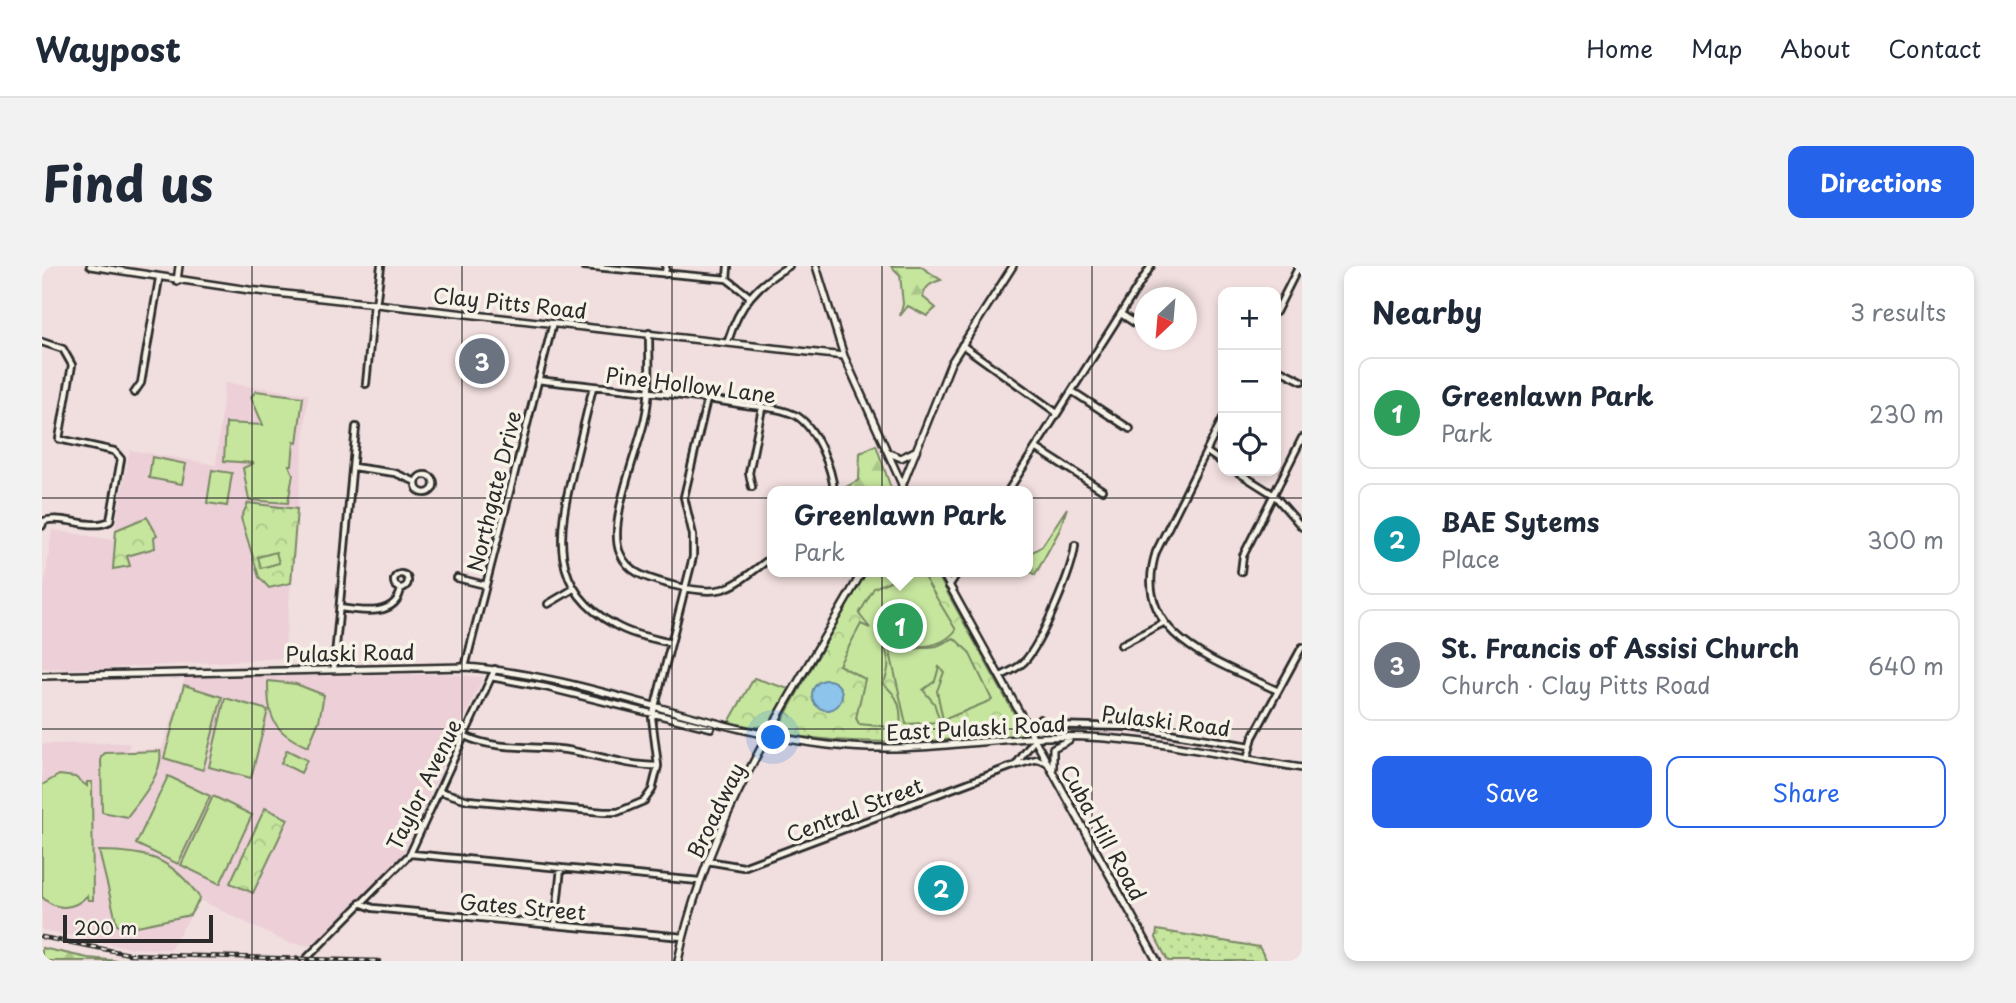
<!DOCTYPE html>
<meta charset="utf-8">
<style>
:root{--surface:#fff;--page:#f2f2f3;--text:#1f2937;--muted:#747a83;--line:#e0e1e3;--accent:#2563eb}
body{margin:0;font-family:"Playpen Sans",sans-serif;background:var(--page);color:var(--text)}
.controls{position:absolute;right:21px;top:21px;display:grid;overflow:hidden;border-radius:14px;box-shadow:0 4px 10px #0003}
.controls button{width:63px;height:63px;display:grid;place-items:center;padding:0;border:0;border-bottom:2px solid var(--line);background:var(--surface);color:var(--text);font:35px sans-serif}
.compass{position:absolute;left:1092px;top:21px;width:63px;height:63px;border-radius:50%;background:var(--surface);box-shadow:0 4px 10px #0003;rotate:206deg}
.scale{position:absolute;left:21px;bottom:18px;width:150px;box-sizing:border-box;padding-left:7px;border:4px solid #2b2b2b;border-top:0;font-size:19px;line-height:24px;white-space:nowrap;color:#2b2b2b;-webkit-text-stroke:5px #f7f3e8;paint-order:stroke}
.you{position:absolute;left:732px;top:472px;width:24px;height:24px;margin:-18px;border:5px solid #fff;border-radius:50%;background:#1a73e8;box-shadow:0 0 0 10px #1a73e833}
.badge{display:grid;place-items:center;width:46px;height:46px;border-radius:50%;background:var(--accent);color:#fff;font-size:23px;font-weight:700}
.pin{position:absolute;translate:-50% -50%;border:4px solid #fff;box-shadow:0 2px 7px #0006}
.popup{position:absolute;left:725px;top:220px;width:266px;height:91px;box-sizing:border-box;display:grid;place-content:center;border-radius:14px;background:var(--surface);filter:drop-shadow(0 2px 5px #0005);font-size:23px;white-space:nowrap;color:var(--muted)}
.popup b{font-size:26px;color:var(--text)}
.popup::after{content:'';position:absolute;left:50%;top:100%;margin-left:-14px;border:14px solid transparent;border-top-color:var(--surface)}
.list{margin:0;padding:0;list-style:none}
h2{display:flex;justify-content:space-between;align-items:center;height:91px;margin:0;padding:0 28px;font-size:30px}
h2 small{font-size:23px;font-weight:400;color:var(--muted)}
.list li{display:grid;grid-template-columns:46px 1fr auto;gap:21px;align-items:center;box-sizing:border-box;height:112px;margin:0 14px 14px;padding:0 14px;border:2px solid var(--line);border-radius:14px}
.list b{display:block;font-size:26px;white-space:nowrap}
.list p{margin:0;font-size:23px;white-space:nowrap;color:var(--muted)}
.list em{font-size:23px;font-style:normal;color:var(--muted)}
.actions{display:flex;gap:14px;padding:21px 28px}
.actions a{flex:1;padding:16px 0;border:2px solid var(--accent);border-radius:14px;text-align:center;font-size:24px;color:var(--accent)}
.actions .main{background:var(--accent);color:#fff}
.icon{flex:none;width:38px;height:38px;fill:none;stroke:currentColor;stroke-width:2;stroke-linecap:round;stroke-linejoin:round}
.map{position:relative;flex:none;width:1260px;height:695px;overflow:hidden;border-radius:14px}
header{display:flex;align-items:center;gap:42px;box-sizing:border-box;height:98px;padding:0 35px;background:var(--surface);border-bottom:2px solid var(--line)}
header strong{font-size:33px}
nav{display:flex;gap:38px;margin-inline-start:auto;font-size:24px}
.intro{display:flex;align-items:center;justify-content:space-between;box-sizing:border-box;height:168px;padding:0 42px}
h1{margin:0;font-size:49px}
.button{padding:18px 32px;border-radius:14px;background:var(--accent);color:#fff;font-size:24px;font-weight:700}
main{display:flex;gap:42px;padding:0 42px}
aside{flex:1;background:var(--surface);border-radius:14px;box-shadow:0 4px 10px #0003}
.map>svg:first-child{display:block}
.built{fill:#eccfd7}
.grass{fill:url(#grass-dots);stroke:#788864;stroke-width:2}
.forest{fill:url(#forest-firs);stroke:#788864;stroke-width:2}
.park{fill:url(#park-crowns);stroke:#788864;stroke-width:2}
.garden{fill:#c6e69e;stroke:#788864;stroke-width:2}
.water{fill:#8cc4eb;stroke:#65879e;stroke-width:2}
.lines{fill:none;stroke-linecap:round;stroke-linejoin:round}
.street-casing{stroke:#2b2b2b;stroke-width:10}
.secondary-casing{stroke:#2b2b2b;stroke-width:10}
.street{stroke:#f7f3e8;stroke-width:4.5}
.secondary{stroke:#f7f3e8;stroke-width:5}
.rail-casing{stroke:#2b2b2b;stroke-width:4.5}
.rail{stroke:#f7f3e8;stroke-width:2;stroke-dasharray:5;stroke-linecap:butt}
.grid{fill:none;stroke:#2b2b2b;stroke-width:2;stroke-opacity:0.55}
.labels{text-anchor:middle;dominant-baseline:central;stroke-width:7;stroke-linejoin:round;paint-order:stroke}
.street-label{font-size:21px;fill:#2b2b2b;stroke:#f7f3e8}
</style>
<header>
<strong>Waypost</strong>
<nav><a>Home</a><a>Map</a><a>About</a><a>Contact</a></nav>
</header>
<div class="intro"><h1>Find us</h1><a class="button">Directions</a></div>
<main>
<div class="map">
<svg width="1260" height="695" viewBox="0 0 1260 695">
<defs>
<pattern id="grass-dots" width="8" height="8" patternUnits="userSpaceOnUse" patternTransform="scale(1.75)"><rect width="8" height="8" fill="#c6e69e"/><path d="M2 2h.1M6 6h.1" fill="none" stroke="#aac588" stroke-width="1.8" stroke-linecap="round"/></pattern>
<pattern id="forest-firs" width="22" height="20" patternUnits="userSpaceOnUse" patternTransform="scale(1.75)"><rect width="22" height="20" fill="#c6e69e"/><path d="M5 1l3.5 6h-7zM16 11l3.5 6h-7z" fill="#aac588"/></pattern>
<pattern id="park-crowns" width="20" height="18" patternUnits="userSpaceOnUse" patternTransform="scale(1.75)"><rect width="20" height="18" fill="#c6e69e"/><path d="M2 6a3 3 0 1 1 6 0M12 15a3 3 0 1 1 6 0" fill="none" stroke="#aac588"/></pattern>
</defs>
<rect width="100%" height="100%" fill="#f1dede"/>
<filter id="ink" filterUnits="userSpaceOnUse"><feTurbulence type="fractalNoise" baseFrequency=".0143" numOctaves="2"/><feDisplacementMap in="SourceGraphic" scale="14" xChannelSelector="R" yChannelSelector="G"/><feConvolveMatrix kernelMatrix="1 2 1 2 8 2 1 2 1" color-interpolation-filters="sRGB"/></filter>
<g filter="url(#ink)">
<path class="built" d="M183 117 266 128 242 392 48 403 0 402V338L10 264 71 274 88 184 174 199Z
M403 408 441 411 359 592 270 680 244 676 158 634 128 683 88 682 0 664V478L87 477 86 484 120 483 143 412Z"/>
<path class="grass" d="M1115 664 1217 681 1225 695H1126L1114 672Z"/>
<path class="forest" d="M849 0H878L899 14C889 17 883 20 881 31L894 42 885 50 866 40 858 50 861 38 858 9Z
M834 179 850 225H797L817 214 818 187Z
M1025 242 1017 265 993 309 987 305 989 287 1000 280Z
M0 682 46 692 78 695H0Z"/>
<path class="park" d="M206 237 255 243 249 317 227 322 217 311 199 252Z
M105 251 115 269 112 271 113 282 85 290 88 300 71 303 74 264Z
M823 306H894L984 469C902 474 823 482 742 468L737 460Z
M712 412 750 424C729 461 731 467 687 456Z
M223 542 246 553 211 627 188 617Z"/>
<path class="garden" d="M214 125 261 131 255 177 252 176 250 199H247L251 208 246 237 207 234 201 202 212 197 182 195 184 157 221 159 209 131Z
M110 191 144 198 140 218 107 212Z
M170 204 190 207 185 240 165 237Z
M234 286 237 297 219 302 216 291Z
M868 306H879L914 364C895 388 857 382 834 367 846 384 851 399 841 418 857 430 860 443 858 462L817 458 814 452 823 413 797 399 819 358 828 362 817 348 832 322Z
M912 372 927 386 950 434 901 454 895 425 902 406 897 401 893 415 881 424 892 437 898 456 864 458 848 386 895 380Z
M226 415 254 418 282 429 277 455 266 481C230 466 226 451 226 415Z
M142 419 180 431 161 504 122 492Z
M183 432 226 444 209 512 167 501Z
M245 484 265 494 259 507 239 497Z
M118 485C122 507 97 535 85 551L60 546 59 491 63 487Z
M17 509 33 511 45 520V516H50L51 634H46L45 630C31 644 14 645 0 631V519Z
M126 510 168 530 136 598 94 578Z
M171 530 210 549 178 618 139 599Z
M57 585C105 585 130 592 158 632L148 649 81 663 75 659Z"/>
<path class="water" d="M770 429a15 15 0 1 1 30 0a15 15 0 1 1-30 0Z"/>
<g class="lines">
<g class="street-casing">
<path id="street" d="M542 0 685 13 707 30
M623 8 624 0
M685 13 686 0
M334 39 339 0
M1234 46 1257 0
M1079 48 1102 63
M607 67C607 94 609 125 603 152 596 185 565 257 578 287 587 309 609 313 630 319 685 333 689 321 730 291
M686 75C697 39 715 18 747 0
M0 76 21 83 30 99 17 173 72 185 79 193 68 255C49 265 24 249 2 255L0 260
M920 79 1015 147
M1234 102 1260 115
M496 114C563 122 631 127 697 138 716 141 738 141 755 150 775 163 790 203 792 225
M324 118 332 38
M551 121C544 149 538 176 531 204 516 266 506 323 573 359 590 369 610 372 629 377
M1030 125 1088 163
M92 127 99 117 117 13
M1181 152 1114 286C1087 371 1177 396 1236 425
M994 182 1060 224
M1165 186 1181 197
M311 201 353 207 374 216
M1194 205 1232 229 1260 261
M374 218a9 9 0 1 1 18 0a9 9 0 1 1-18 0Z
M710 221 707 207 720 142
M966 225 1109 0
M1199 306 1201 290 1260 172
M352 315a7 7 0 1 1 14 0a7 7 0 1 1-14 0Z
M415 312 443 319
M907 320 916 306
M506 338 533 322
M298 342C318 345 355 352 359 322
M1079 379 1121 357
M423 401 511 57
M292 402 314 161
M959 410C967 406 976 402 982 396 999 378 1031 303 1033 279
M449 411 503 421 669 462
M998 453 1003 459 1089 461 1208 480
M423 470C453 485 492 479 525 484 556 489 584 500 616 500
M1205 493 1211 471 1260 381
M975 497 993 473
M397 525 426 534 562 546H576L602 535 610 524 616 500 610 452 651 291V269L642 231 665 133
M369 588 657 615
M665 595 701 601 968 501 995 493 1006 497
M318 637 331 642 641 671
M513 659 519 602
M262 695 368 588 453 403"/>
</g>
<g class="secondary-casing">
<path id="secondary" d="M48 0 207 24 802 90
M774 0 802 90 863 225
M135 15 137 0
M847 187 859 192 873 185
M858 225 909 97 971 0
M900 306 1115 695
M0 410 423 401C547 410 663 465 786 479 858 488 930 475 1002 471 1088 467 1176 489 1260 502
M1011 502V482L1027 474
M636 695C665 553 750 430 820 306"/>
</g>
<use href="#street" class="street"/>
<use href="#secondary" class="secondary"/>
<g class="rail-casing">
<path id="rail" d="M0 671 87 688 337 695"/>
</g>
<use href="#rail" class="rail"/>
</g>
</g>
<path class="grid" d="M210 0V695M420 0V695M630 0V695M840 0V695M1050 0V695M0 232H1260M0 463H1260"/>
<g class="labels">
<g class="street-label">
<text transform="translate(468 36) rotate(6)">Clay Pitts Road</text>
<text transform="translate(649 118) rotate(7)">Pine Hollow Lane</text>
<text transform="translate(451 225) rotate(-76)">Northgate Drive</text>
<text transform="translate(308 386) rotate(-1)">Pulaski Road</text>
<text transform="translate(1124 454) rotate(7)">Pulaski Road</text>
<text transform="translate(934 461) rotate(-3)">East Pulaski Road</text>
<text transform="translate(381 518) rotate(-64)">Taylor Avenue</text>
<text transform="translate(812 543) rotate(-21)">Central Street</text>
<text transform="translate(673 544) rotate(-64)">Broadway</text>
<text transform="translate(1062 566) rotate(61)">Cuba Hill Road</text>
<text transform="translate(481 640) rotate(5)">Gates Street</text>
</g>
</g>
</svg>
<div class="controls">
<button>+</button>
<button>−</button>
<button><svg class="icon" aria-label="locate" viewBox="0 0 24 24"><circle cx="12" cy="12" r="6"/><path d="M12 2v4M12 18v4M2 12h4M18 12h4"/></svg></button>
</div>
<svg class="compass" viewBox="-18 -18 36 36"><path d="M0-13l5 13h-10z" fill="#e53935"/><path d="M0 13l5-13h-10z" fill="#747a83"/></svg>
<div class="scale">200 m</div>
<div class="you"></div>
<div class="pin badge" style="left:858px;top:360px;background:#2e9e5b">1</div>
<div class="popup"><b>Greenlawn Park</b>Park</div>
<div class="pin badge" style="left:899px;top:622px;background:#0f9aa8">2</div>
<div class="pin badge" style="left:440px;top:95px;background:#6b7280">3</div>
</div>
<aside>
<h2>Nearby<small>3 results</small></h2>
<ul class="list">
<li><span class="badge" style="background:#2e9e5b">1</span><div><b>Greenlawn Park</b><p>Park</p></div><em>230 m</em></li>
<li><span class="badge" style="background:#0f9aa8">2</span><div><b>BAE Sytems</b><p>Place</p></div><em>300 m</em></li>
<li><span class="badge" style="background:#6b7280">3</span><div><b>St. Francis of Assisi Church</b><p>Church · Clay Pitts Road</p></div><em>640 m</em></li>
</ul>
<div class="actions"><a class="main">Save</a><a>Share</a></div>
</aside>
</main>
